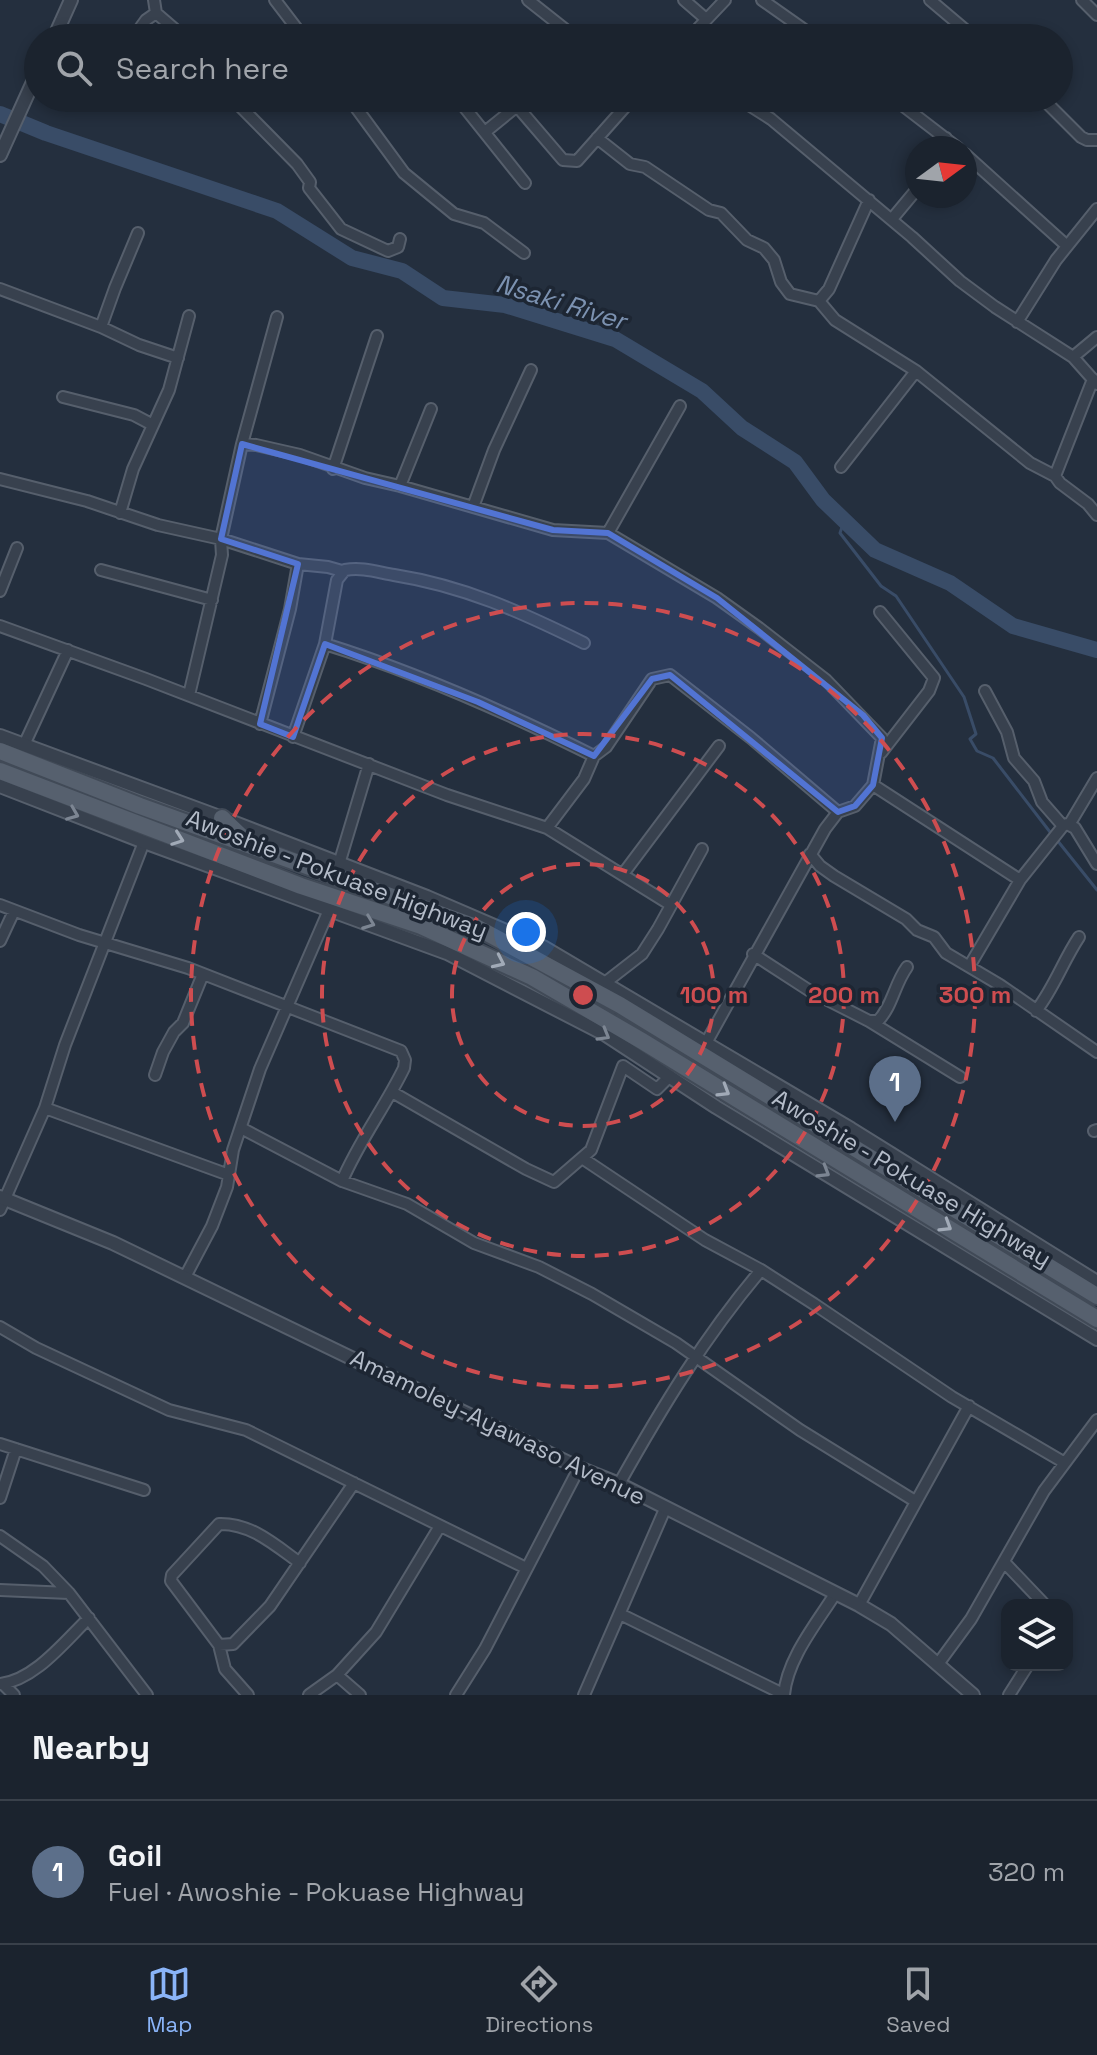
<!DOCTYPE html>
<meta charset="utf-8">
<style>
:root{--surface:#1b232e;--page:#282f3a;--text:#f1f3f6;--muted:#a0a4aa;--line:#39404a;--accent:#8ab4f8}
body{margin:0;font-family:"Space Grotesk",sans-serif;background:var(--page);color:var(--text)}
.controls{position:absolute;right:24px;bottom:24px;display:grid;overflow:hidden;border-radius:16px;box-shadow:0 4px 12px #0003}
.controls button{width:72px;height:72px;display:grid;place-items:center;padding:0;border:0;border-bottom:2px solid var(--line);background:var(--surface);color:var(--text);font:40px sans-serif}
.compass{position:absolute;left:905px;top:136px;width:72px;height:72px;border-radius:50%;background:var(--surface);box-shadow:0 4px 12px #0003;rotate:75deg}
.you{position:absolute;left:526px;top:932px;width:28px;height:28px;margin:-20px;border:6px solid #fff;border-radius:50%;background:#1a73e8;box-shadow:0 0 0 12px #1a73e833}
.badge{display:grid;place-items:center;width:52px;height:52px;border-radius:50%;background:var(--accent);color:#fff;font-size:26px;font-weight:700}
.pin{position:absolute;translate:-50% -66px;filter:drop-shadow(0 2px 4px #0008)}
.pin::after{content:'';position:absolute;top:42px;width:28px;height:24px;background:inherit;clip-path:polygon(0 0,100% 0,50% 100%)}
.list{margin:0;padding:0;list-style:none}
h2{display:flex;justify-content:space-between;align-items:center;height:104px;margin:0;padding:0 32px;font-size:34px}
h2 small{font-size:26px;font-weight:400;color:var(--muted)}
.list li{display:grid;grid-template-columns:52px 1fr auto;gap:24px;align-items:center;box-sizing:border-box;height:144px;padding:0 32px;border-top:2px solid var(--line)}
.list b{display:block;font-size:30px;white-space:nowrap}
.list p{margin:0;font-size:26px;white-space:nowrap;color:var(--muted)}
.list em{font-size:26px;font-style:normal;color:var(--muted)}
.icon{flex:none;width:44px;height:44px;fill:none;stroke:currentColor;stroke-width:2;stroke-linecap:round;stroke-linejoin:round}
.map{position:relative;flex:none;width:1097px;height:1695px;overflow:hidden}
.search{position:absolute;background:var(--surface);box-shadow:0 4px 12px #0003;left:24px;right:24px;top:24px;height:88px;display:flex;align-items:center;gap:20px;box-sizing:border-box;padding:0 28px;border-radius:44px;color:var(--muted);font-size:30px}
.sheet{height:248px;background:var(--surface)}
nav{display:flex;justify-content:space-around;align-items:center;box-sizing:border-box;height:112px;border-top:2px solid var(--line);background:var(--surface);font-size:22px;color:var(--muted)}
nav a{display:grid;justify-items:center;gap:4px}
nav .on{color:var(--accent)}
.map>svg:first-child{display:block}
.lines{fill:none;stroke-linecap:round;stroke-linejoin:round}
.stream{stroke:#394c67;stroke-width:3}
.river{stroke:#394c67;stroke-width:16}
.minor-casing{stroke:#565f6c;stroke-width:14}
.tertiary-casing{stroke:#565f6c;stroke-width:16}
.primary-casing{stroke:#414a57;stroke-width:20}
.minor{stroke:#38414e;stroke-width:10}
.tertiary{stroke:#38414e;stroke-width:12}
.primary{stroke:#56606e;stroke-width:16}
.oneway{stroke:#7c8592}
.oneway2{stroke:#a1aab7}
.marked{fill:#5274d3;fill-opacity:0.2;stroke:#5274d3;stroke-width:6;stroke-linejoin:round}
.ring{fill:none;stroke:#ce4d50;stroke-width:4;stroke-dasharray:14 10}
.labels{text-anchor:middle;dominant-baseline:central;stroke-width:7;stroke-linejoin:round;paint-order:stroke}
.street-label{font-size:24px;fill:#b4bcc9;stroke:#1d2633}
.water-label{font-size:26px;font-style:italic;fill:#7c92b1;stroke:#1d2633}
.centre{fill:#ce4d50;stroke:#1d2633;stroke-width:4}
.ring-label{font-size:24px;text-anchor:middle;font-weight:bold;fill:#ce4d50;stroke:#1d2633;stroke-width:7;stroke-linejoin:round;paint-order:stroke}
</style>
<div class="map">
<svg width="1097" height="1695" viewBox="0 0 1097 1695">
<rect width="100%" height="100%" fill="#242f3e"/>
<g class="lines">
<path class="stream" d="M844 521 840 533 881 586 896 596 964 697 976 734 970 739 977 751 993 758 1050 832
M1057 840 1097 890"/>
<path class="river" d="M0 114 46 133 277 211 352 258 402 271 443 298 505 305 615 339 702 391 742 428 795 462 823 500 875 550 950 583 1013 626 1097 650"/>
<g class="minor-casing">
<path id="minor" d="M154 0 156 13 185 38
M275 0 304 38
M528 0 576 38
M684 0 706 19
M762 0 816 38
M930 0 975 38
M1082 0 1097 15
M133 38 146 20 156 13
M689 38 725 0
M232 98 297 164 310 182 309 188 341 229 388 251 398 247 400 239
M349 98 404 173 454 214 484 223 524 253
M457 98 525 183
M510 98 563 160 577 161 633 98
M738 98 771 119 912 237 960 281 995 307 1073 357 1097 384
M893 98 958 148
M1042 98 1081 137 1087 140H1097
M485 132 517 106
M597 138 630 164 645 167 709 210 721 213 747 240 764 248 774 260 781 282 790 294 819 301 835 320 916 371 1030 463 1055 476 1060 483 1088 504 1097 515
M939 148 946 138
M965 154 1067 246
M892 219 917 189
M0 289 101 327 139 345 178 358
M819 301 829 289 869 200
M1017 322 1056 260 1097 209
M101 327 115 288 138 233
M1073 357 1097 337
M63 397 134 415 153 425
M242 444 256 445 300 455 365 478 400 486 553 530 608 533 717 598 759 628 826 680 882 738 873 785 855 806 838 812 825 829 706 1043
M841 467 916 371
M333 469 377 336
M1055 476 1093 379
M0 479 87 501 158 525 221 539 298 564 328 567 342 571
M400 486 431 409
M473 507 494 450 531 370
M120 513 133 469 169 390 189 316
M608 533 680 406
M101 570 212 600
M0 591 17 548
M880 612 934 678 929 691 881 753
M0 626 146 679 447 795 547 828 671 905
M325 644C418 673 508 713 594 756
M985 691 1007 732 1014 758 1034 781 1042 802 1063 826 1067 824 1075 828 1097 864
M189 695 222 555 221 539 242 444 277 317
M260 724 290 609 298 564
M293 737 325 644 337 580 345 570C362 567 377 572 394 575 464 586 521 612 584 643
M24 745 68 650
M873 785 1020 880
M1069 825 1097 778
M547 828 584 779 594 756 606 747 652 679 670 675 751 738 838 812
M810 854 820 866 834 876 906 919 917 930 934 937 946 953 1000 985 1097 1052
M339 864 369 764
M623 874 719 746
M0 905 79 935 188 968 401 1051 405 1060 404 1068C385 1107 359 1141 342 1181
M0 941 14 911
M753 954 810 991 869 1021 960 1077
M970 965 1020 880 1063 826
M606 982 642 954 658 929 702 849
M1036 1011C1054 988 1063 961 1079 937
M869 1021H878C893 1005 894 985 907 967
M155 1075 163 1052 174 1032 183 1023 203 974
M392 1092 526 1169 554 1182 591 1150 623 1066 657 1089 670 1076
M45 1108 229 1175
M241 1128 342 1181 407 1204 474 1243 539 1267 592 1294 676 1343 800 1430 915 1501
M1094 1131 1097 1130
M582 1158 705 1240 761 1270 814 1304 952 1397 1065 1463
M0 1210 45 1108 65 1045 144 842
M185 1277 212 1226 227 1187 233 1150 260 1069 329 910
M0 1327 36 1348 169 1410 246 1430 526 1568
M0 1444 144 1490
M619 1484C661 1409 705 1336 761 1270
M0 1498 16 1449
M0 1536 43 1566 69 1593 147 1695
M300 1563C275 1545 251 1523 219 1524L172 1575 171 1581 219 1645 233 1644 270 1606 354 1483
M1005 1563 1045 1605
M0 1590 69 1593
M859 1605 969 1406
M620 1614 783 1694
M219 1645 225 1669 248 1695
M938 1664 971 1619 1044 1491 1097 1420
M337 1675 376 1632 440 1526
M0 1684C35 1680 64 1642 89 1618
M4 1685 14 1695
M309 1695 337 1675 360 1695
M456 1695 485 1649 579 1468
M584 1695 665 1509
M784 1695C787 1659 816 1624 835 1594
M1009 1695 1028 1665"/>
</g>
<g class="tertiary-casing">
<path id="tertiary" d="M54 38 71 0
M0 155 38 71
M0 736 222 818 427 897 543 947 851 1129 1097 1282
M0 786 144 842 447 953 606 1035 716 1107 1097 1339
M0 1197 113 1243 579 1468 619 1484 859 1605 891 1624 973 1695"/>
</g>
<g class="primary-casing">
<path id="primary" d="M0 751 140 806 476 927 620 1005 1097 1296
M0 771 301 886 421 926 532 977 642 1041 1097 1319
M222 818 244 839"/>
</g>
<use href="#minor" class="minor"/>
<use href="#tertiary" class="tertiary"/>
<use href="#primary" class="primary"/>
</g>
<defs><path id="oneway-chevron" d="M-2-3.5L2.5 0L-2 3.5" fill="none" stroke-width="1.6" stroke-linecap="round" stroke-linejoin="round" transform="scale(2)"/></defs>
<g class="oneway">
<use href="#oneway-chevron" transform="translate(73 814) rotate(22)"/>
<use href="#oneway-chevron" transform="translate(369 923) rotate(21)"/>
<use href="#oneway-chevron" transform="translate(604 1035) rotate(30)"/>
<use href="#oneway-chevron" transform="translate(824 1172) rotate(31)"/>
</g>
<g class="oneway2">
<use href="#oneway-chevron" transform="translate(178 839) rotate(20)"/>
<use href="#oneway-chevron" transform="translate(499 962) rotate(25)"/>
<use href="#oneway-chevron" transform="translate(724 1091) rotate(31)"/>
<use href="#oneway-chevron" transform="translate(946 1226) rotate(32)"/>
</g>
<path class="marked" d="M242 444 553 530 608 533 717 598 863 715 882 738 873 785 855 806 838 812 670 675 652 679 594 756 478 702 325 644 293 737 260 724 298 564 221 539Z"/>
<g class="ring">
<circle cx="583" cy="995" r="131"/>
<circle cx="583" cy="995" r="261"/>
<circle cx="583" cy="995" r="392"/>
</g>
<g class="labels">
<g class="street-label">
<text transform="translate(337 874) rotate(21)">Awoshie - Pokuase Highway</text>
<text transform="translate(912 1178) rotate(31)">Awoshie - Pokuase Highway</text>
<text transform="translate(498 1427) rotate(26)">Amamoley-Ayawaso Avenue</text>
</g>
<g class="water-label">
<text transform="translate(561 302) rotate(17)">Nsaki River</text>
</g>
</g>
<circle cx="583" cy="995" r="12" class="centre"/>
<g class="ring-label">
<text x="714" y="1003">100 m</text>
<text x="844" y="1003">200 m</text>
<text x="975" y="1003">300 m</text>
</g>
</svg>
<div class="controls">
<button><svg class="icon" aria-label="layers" viewBox="0 0 24 24"><path d="M12 4l9 5-9 5-9-5zM3 14l9 5 9-5"/></svg></button>
</div>
<svg class="compass" viewBox="-18 -18 36 36"><path d="M0-13l5 13h-10z" fill="#e53935"/><path d="M0 13l5-13h-10z" fill="#a0a4aa"/></svg>
<div class="you"></div>
<div class="pin badge" style="left:895px;top:1122px;background:#5c6f8a">1</div>
<div class="search"><svg class="icon" aria-label="search" viewBox="0 0 24 24"><circle cx="10" cy="10" r="6"/><path d="M15 15l6 6"/></svg>Search here</div>
</div>
<section class="sheet">
<h2>Nearby<small></small></h2>
<ul class="list">
<li><span class="badge" style="background:#5c6f8a">1</span><div><b>Goil</b><p>Fuel · Awoshie - Pokuase Highway</p></div><em>320 m</em></li>
</ul>
</section>
<nav>
<a class="on"><svg class="icon" aria-label="map" viewBox="0 0 24 24"><path d="M3 6l6-2 6 2 6-2v14l-6 2-6-2-6 2zM9 4v14M15 6v14"/></svg>Map</a>
<a><svg class="icon" aria-label="directions" viewBox="0 0 24 24"><path d="M12 3l9 9-9 9-9-9zM9 14v-3h6M13 9l2 2-2 2"/></svg>Directions</a>
<a><svg class="icon" aria-label="saved" viewBox="0 0 24 24"><path d="M7 4h10v16l-5-4-5 4z"/></svg>Saved</a>
</nav>
